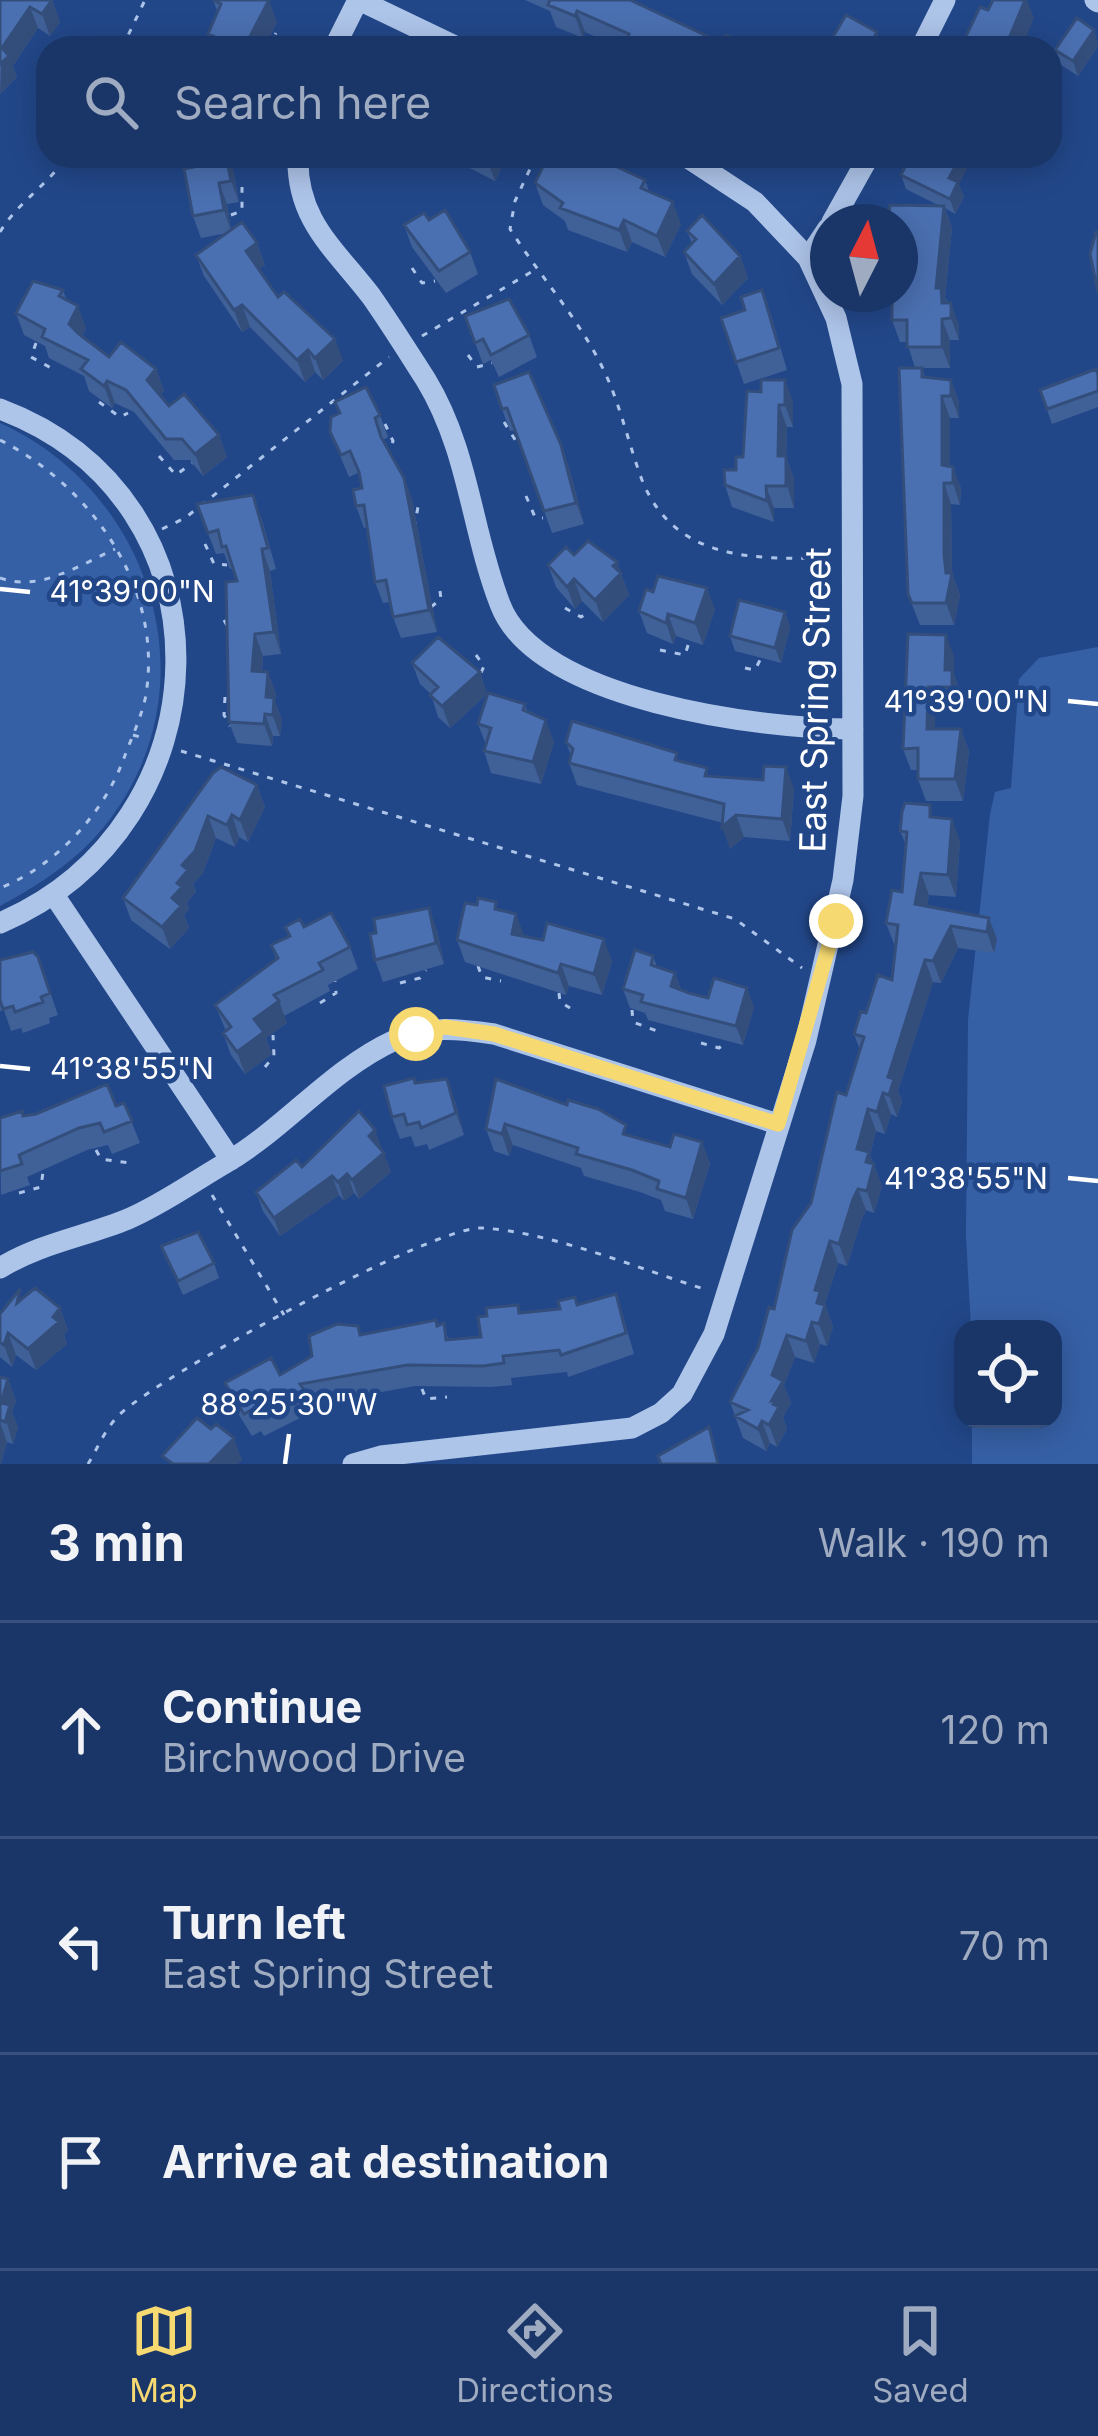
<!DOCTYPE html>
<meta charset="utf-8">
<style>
:root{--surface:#1a3567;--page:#274070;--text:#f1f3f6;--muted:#9fabc0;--line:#38507b;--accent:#f6d971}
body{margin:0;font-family:Inter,sans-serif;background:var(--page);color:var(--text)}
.controls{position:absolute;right:36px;bottom:36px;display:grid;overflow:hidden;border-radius:24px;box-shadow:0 6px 30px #0003}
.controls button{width:108px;height:108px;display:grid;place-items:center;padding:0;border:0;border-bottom:3px solid var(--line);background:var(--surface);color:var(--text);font:60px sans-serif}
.compass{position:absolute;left:810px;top:204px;width:108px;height:108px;border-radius:50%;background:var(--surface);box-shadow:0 6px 30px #0003;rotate:6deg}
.stop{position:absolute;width:36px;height:36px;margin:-27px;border:9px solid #f6d971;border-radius:50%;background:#fff}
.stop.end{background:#f6d971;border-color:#fff;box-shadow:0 3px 12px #0008}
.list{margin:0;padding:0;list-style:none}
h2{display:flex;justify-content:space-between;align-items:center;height:156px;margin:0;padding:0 48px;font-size:51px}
h2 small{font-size:39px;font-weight:400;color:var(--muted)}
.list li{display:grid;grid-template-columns:78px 1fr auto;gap:36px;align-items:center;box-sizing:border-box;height:216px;padding:0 48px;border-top:3px solid var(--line)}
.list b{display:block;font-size:45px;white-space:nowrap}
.list p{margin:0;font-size:39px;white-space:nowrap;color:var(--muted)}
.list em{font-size:39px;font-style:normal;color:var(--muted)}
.icon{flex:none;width:66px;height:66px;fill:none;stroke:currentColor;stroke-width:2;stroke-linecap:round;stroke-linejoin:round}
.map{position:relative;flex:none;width:1098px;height:1464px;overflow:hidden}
.search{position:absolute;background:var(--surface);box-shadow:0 6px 30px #0003;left:36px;right:36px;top:36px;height:132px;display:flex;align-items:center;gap:30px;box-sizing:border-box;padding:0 42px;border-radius:36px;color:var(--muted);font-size:45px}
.sheet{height:804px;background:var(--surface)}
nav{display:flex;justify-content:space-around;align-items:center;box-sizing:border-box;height:168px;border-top:3px solid var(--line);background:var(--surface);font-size:33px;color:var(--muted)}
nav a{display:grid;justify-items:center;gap:6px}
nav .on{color:var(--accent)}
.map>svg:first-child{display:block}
.green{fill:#3660a6}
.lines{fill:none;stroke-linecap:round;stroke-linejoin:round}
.path{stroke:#aec5ea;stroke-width:3;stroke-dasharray:6 9;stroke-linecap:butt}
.minor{stroke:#aec5ea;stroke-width:21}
.wall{fill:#406098}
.shaded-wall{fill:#344e7c}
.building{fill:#4b70b1;stroke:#344e7c;stroke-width:3}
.route{stroke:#f6d971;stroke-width:15}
.ticks{fill:none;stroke:#fff;stroke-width:4.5}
.labels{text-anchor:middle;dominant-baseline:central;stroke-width:9;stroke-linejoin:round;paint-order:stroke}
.street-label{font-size:36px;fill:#fff;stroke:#224789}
.ticks-label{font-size:30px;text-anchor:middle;fill:#fff;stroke:#224789;stroke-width:9;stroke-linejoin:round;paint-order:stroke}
</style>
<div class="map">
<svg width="1098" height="1464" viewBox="0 0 1098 1464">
<rect width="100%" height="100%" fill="#224789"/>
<path class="green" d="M0 423C148 490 212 678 113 815 84 856 44 882 0 906Z
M1098 647V1464H972V1419H1053V1329H971L966 1235 968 1020 990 814 995 792 1011 788 1019 679 1039 658Z"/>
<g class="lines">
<path class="path" d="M122 48 145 0
M269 48 276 33
M536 156 515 201 510 229C541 278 582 322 606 375 621 408 629 445 642 480 675 562 755 559 830 558
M231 215 242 211V187
M0 232C18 202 48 185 67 156
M412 268 422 283 435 281
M422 336 533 271
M36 343 31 357 55 370
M468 355 477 367 492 363
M99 402 120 417 128 413
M504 422 519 446
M385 424 393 441 390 451
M0 440C89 485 160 583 147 687 145 710 132 736 124 758 104 813 56 866 0 888
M159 456 176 475 192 463
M526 496 535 517 543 518
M414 528 418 507
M162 529 185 518 389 357
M205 544 214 564 227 565
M0 578C40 592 78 566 115 549
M431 607 441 599 440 591
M565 608 581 617 591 611
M224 620 230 631
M660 650 685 655 689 642
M476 655 484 666 480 675
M745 668 755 670 761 658
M225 697 224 715 230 726
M133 735 144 738
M181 751 735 919 802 968
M478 966 482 977 501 981
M400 983 420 978 426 970
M559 993 560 1002 570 1008
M320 1003 336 993 335 981
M632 1010 633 1022 657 1031
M701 1043 719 1048 725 1043
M265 1067 274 1056 273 1035
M96 1150 101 1159 130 1163
M19 1193 41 1187 43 1172
M212 1195 284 1315
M422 1389 426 1399 447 1397
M88 1464C97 1449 105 1430 117 1417 153 1379 434 1225 482 1228 551 1232 637 1268 704 1289"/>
<path class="minor" d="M359 0 459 48
M1095 0 1098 2
M334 48 358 0
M921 48 945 0
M298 156C296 220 335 249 371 296 390 323 408 352 426 380 469 451 471 529 500 604 536 701 763 729 853 729
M685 156 755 202 808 258
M832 222 869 156
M0 409C240 499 229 825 0 923
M54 895 231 1160
M0 1268C41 1243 84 1237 128 1219 161 1205 193 1182 224 1164 286 1128 330 1070 395 1040 428 1025 460 1029 494 1034L778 1124
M353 1464 381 1456 632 1428 661 1413 682 1394 714 1334 806 1040 843 880 853 796 852 384 836 318 808 258 828 228"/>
</g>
<path class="wall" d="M0 0H52L60 22 50 36 38 28 13 66 17 77 0 94Z
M213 0 277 22 264 48H213L208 34 218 13Z
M525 0H630L722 43 744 48H620L585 32 583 38 556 27 550 11Z
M1094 30 1098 46 1078 76 1061 65 1055 50Z
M446 156H507L495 181Z
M203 165 233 169 239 202 227 204 231 230 257 243 265 265 258 269 278 297 343 360 323 380 315 372 305 382 250 327 242 332 204 276 196 255 227 233 201 238 193 216Z
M901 175 959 185 964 197 955 214 945 208 952 228 945 297 959 325V340H950V368H922L925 378 951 380 959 402V418H950V466L961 488 960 505 951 504 952 573 960 595 954 625H920L908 594 915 368 907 342H900L892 320 900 294V222L940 206 906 189Z
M645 180 649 191 681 224 665 257 632 242 627 252 568 230 565 221 543 205 535 183Z
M404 225 470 252 478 274 446 293 412 247Z
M687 231 740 256 748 278 722 305 692 274 684 252 692 244Z
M63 290 66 299 86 328 82 336 109 357 156 369 164 391 160 395 169 406 219 435 227 457 203 476 190 460H174L134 412 115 403 112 408 89 391 84 376 49 358 45 346 24 335 16 313Z
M745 310 770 312 787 370 744 384 721 318Z
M465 316 529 335 537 357 499 377 491 360 483 364Z
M529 372 569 467 584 524 552 533 515 430 510 431 502 409Z
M1098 375V407L1052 424 1040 390Z
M761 392 793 401V427H787L786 458 794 478V508H774V522L732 507 725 485 743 457Z
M335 402 380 415 388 437 383 440 404 478 412 499 437 632 401 638 393 617 390 602 383 603 375 582 367 527 364 528 356 506 362 488 360 479 358 473 349 477 330 432 339 413Z
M197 504 261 517 276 569 270 571 281 654 263 656 262 672H268L276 694 275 702 282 720 280 736H273L272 746 237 743 229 722 237 581 233 568 230 569 224 553 216 554Z
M574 555 617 562 629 595 603 622 582 601 575 609 556 587 548 565Z
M715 609 703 645 676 636 673 644 647 633 639 611Z
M785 612 790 627 781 663 735 651 730 636Z
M908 634 954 656V674L960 692V709H935V729H961L969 751 963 801H926L918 779V770H911L903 749Z
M412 663 480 672 487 694 525 704 527 712 554 742 541 784 491 773 484 751 486 745 478 724 487 694 450 728 438 717 431 694 420 684Z
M566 742 680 761 710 776 794 789 790 841 744 837 730 849 723 823 577 785 569 763 571 756Z
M213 773 257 785 265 807 248 842 239 837 235 847 216 838 203 873 193 884 196 892 187 902 189 909 184 915 189 928 170 949 131 920 123 898Z
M935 818 960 841 956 897 929 895 927 906 989 918 997 939 994 953 958 948 941 983 933 982 898 1091 902 1101 897 1117 891 1114 885 1134 876 1131 870 1155 882 1186 874 1213 866 1210 861 1221 847 1266 838 1263 825 1304 833 1327 827 1346 820 1344 814 1363 795 1357 784 1385 791 1403 783 1417 787 1429 777 1447 770 1443 766 1451 743 1438 730 1402 758 1348 774 1309 811 1203 860 1050 854 1034 866 1013 892 980 896 945 894 944 886 923 902 892 906 845 900 831Z
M477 905 499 910 524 936 612 961 602 995 569 986 566 995 465 962 457 940Z
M285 927H304L350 947 358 969 328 985 330 991 284 1016 287 1023 266 1038 272 1054 245 1074 231 1055 223 1033 226 1031 215 1005 276 959 271 945 288 936Z
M437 930 444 964 383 982 375 960 376 933Z
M653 956 657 967 675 973 681 990 708 998 754 1007 743 1045 648 1020 645 1013 630 1008 623 989Z
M38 957 58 1015 49 1018 50 1023 23 1033 21 1028 11 1031 4 1010 0 1011V960Z
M496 1079 630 1136 670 1147 702 1142 710 1164 693 1219 665 1211 661 1200 640 1192 584 1176 581 1168 513 1145 509 1156 494 1151 486 1129Z
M416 1083 455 1101 464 1135 429 1150 427 1144 415 1147 411 1136 400 1139 392 1117Z
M124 1103 140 1143 112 1154 108 1145 87 1150 27 1177 30 1185 1 1195 0 1118 116 1106Z
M382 1149 391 1172 359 1199 354 1193 344 1201 339 1195 280 1236 263 1211 256 1192 302 1167Z
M161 1246 214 1263 219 1278 183 1295Z
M24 1298 60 1308 68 1330 64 1335 67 1344 36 1370 16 1355 12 1367 0 1357V1314Z
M578 1305 623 1316 634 1354 568 1377 567 1372 511 1378 512 1385 491 1387 415 1386 309 1405 312 1412 264 1436 261 1431 252 1436 233 1405 225 1383 280 1375 358 1326 361 1335 436 1320 450 1340 481 1337 521 1313Z
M0 1377 8 1379 16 1401 12 1412 18 1427 13 1444 7 1442 1 1464Z"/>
<path class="shaded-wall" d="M52 0 60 22 50 36 42 14Z
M269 0 277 22 264 48H244Z
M1025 0H1027L1034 18 1022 48H1005Z
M30 7 38 28 13 66 17 77 0 94 2 48Z
M577 11 585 32 583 38 575 16Z
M1094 30 1098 46 1078 76 1073 61Z
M877 32 880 40 875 48H868Z
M226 156 233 169 239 202 231 181Z
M488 156H507L495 181 487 159Z
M961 156H973L959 185 964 197 955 214 950 199 949 178Z
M219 183 227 204 231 232 224 210Z
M673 202 681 224 665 257 657 236Z
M944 206 952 228 945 297 949 309V318L936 288Z
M624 220 632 242 627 252 619 230Z
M257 243 265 265 254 272 246 251Z
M740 256 748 278 722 305 714 284Z
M951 303 959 325V340L951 318Z
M242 305 250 327 242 332 234 310Z
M78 306 86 328 77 346 69 324Z
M942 319 950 340V368L942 347Z
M335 339 343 360 323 380 315 358Z
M308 350 315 372 305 382 297 360Z
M156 369 164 391 155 402 147 380Z
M785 380 793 401V427L785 405Z
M951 380 959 402V418L951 396Z
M107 381 115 403 112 408 104 386Z
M942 396 950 418V486L942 465Z
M779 405 787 427 786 458 794 478V508L778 456Z
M219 435 227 457 203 476 195 454Z
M561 445 569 467 584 524 576 503Z
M953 467 961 488 960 505 953 483Z
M404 478 412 499 437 632 429 610Z
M944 483 951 504 952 576V573L960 595 954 625 946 603Z
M766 486 774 508V522L767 501Z
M262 549 270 571 281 654 274 632Z
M617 562 629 595 603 622 595 600Z
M574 579 582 601 575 609 567 587Z
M707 588 715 609 703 645 695 623Z
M785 612 790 627 781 663 775 648Z
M668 614 676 636 673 644 666 623Z
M255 634 263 656 260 693 252 671Z
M946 635 954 656V674L960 692V709L945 670Z
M268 672 276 694 275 702 282 720 280 736 266 697Z
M480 672 487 694 450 728 442 706Z
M928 687 935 709V751L927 729Z
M265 714 273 736 272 746 264 724Z
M546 720 554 742 541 784 533 762Z
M961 729 969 751 963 801 955 779Z
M786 767 794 789 790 841 782 819Z
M257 785 265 807 248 842 240 820Z
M232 815 239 837 235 847 227 825Z
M736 815 744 837 730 849 722 827Z
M208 816 216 838 203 873 193 884 196 892 187 902 189 909 184 915 189 928 170 949 162 927 182 865Z
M952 819 960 841 956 897 948 875Z
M921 873 929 895 923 926 915 904Z
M429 908 437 930 444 964 436 943Z
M516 914 524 935 512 934Z
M989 918 997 939 994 953 987 932Z
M951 926 958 948 941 983 933 961Z
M604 939 612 961 602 995 594 974Z
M925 960 933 982 898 1091 902 1101 897 1117 889 1095 888 1077Z
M561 964 569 986 566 995 558 973Z
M675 973 681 991 671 986Z
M747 988 754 1007 743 1045 736 1026Z
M279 1001 287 1023 266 1038 272 1054 245 1074 237 1052 254 1019Z
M447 1079 455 1101 464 1135 456 1113Z
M883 1093 891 1114 885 1134 877 1112Z
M868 1109 876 1131 870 1155 882 1186 874 1213 867 1191 857 1149Z
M505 1124 513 1145 509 1156 502 1134Z
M375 1130 382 1149 375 1154 369 1136Z
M702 1142 710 1164 693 1219 686 1198Z
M384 1153 391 1172 359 1199 352 1180Z
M347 1174 354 1193 344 1201 338 1182Z
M332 1176 339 1195 280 1236 274 1218Z
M858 1189 866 1210 861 1221 847 1266 839 1244 853 1199Z
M830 1241 838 1263 825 1304 833 1327 827 1346 819 1324 815 1290Z
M60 1308 68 1330 64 1335 67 1344 36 1370 28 1349Z
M812 1322 820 1344 814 1363 806 1341Z
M8 1333 16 1355 12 1367 4 1345Z
M787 1335 795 1357 784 1385 791 1403 783 1417 787 1429 777 1447 769 1425 772 1375Z
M8 1379 16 1401 12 1412 18 1427 13 1444 1 1403Z
M762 1421 770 1443 766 1451 758 1429Z
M0 1422 7 1442 1 1464H0Z
M234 1438 242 1460 238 1464H209Z"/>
<path class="building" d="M0 0H52L42 14 30 7 2 48 9 56 0 64Z
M213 0H269L244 48H219L222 40 208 34 221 4Z
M550 0H630L722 43 726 35 742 42 739 48H643L626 41 629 34 577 11 575 16 548 5Z
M993 0H1025L1005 48H980L964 40 980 7 988 10Z
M846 15 877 32 868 48H844L831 40Z
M1077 18 1094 30 1073 61 1055 50Z
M201 156H226L231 181 219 183 224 210 193 216 184 169 203 165Z
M548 156H594L645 180 641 188 673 202 657 236 624 220 619 230 560 208 563 203 535 183Z
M910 156H961L949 178 958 182 950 199 901 175Z
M890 205 944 206 936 288H941L942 303H951V318L942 319V347H907V320H892V294H900L902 238H900V222H888Z
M445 210 470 252 439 271 404 225 424 213 429 220Z
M702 215 740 256 714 284 684 252 696 239 687 231Z
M242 222 257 243 246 251 278 297 284 292 335 339 315 358 308 350 297 360 242 305 234 310 196 255Z
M1096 232H1098V292L1090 254Z
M33 281 63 290 59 296 78 306 69 324 79 334 109 357 121 342 156 369 147 380 169 406 184 394 219 435 195 454 182 439H166L126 390 107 381 104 386 81 369 88 360 42 337 45 329 16 313Z
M762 290 779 348 736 362 721 318 745 310 741 297Z
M509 299 529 335 491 355 483 339 475 343 465 316Z
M899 368H922V377L951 380V396H942V465L953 467V483H944V554L946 573H952L946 603H912L908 594Z
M1096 369 1098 375V391L1047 409 1040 390Z
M529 372 561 445 576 503 544 511 507 408 502 409 494 385Z
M761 380H785V405H779L778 456H786V486H766L767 501 725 485 724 470H736V457H743L747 391 761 392Z
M366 387 380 415 375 418 381 437 404 478 429 610 393 617 386 580 375 582 364 505 356 506 353 490 362 488 359 472 350 451 341 455 330 432 331 417 340 413 335 402Z
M253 495 268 548 262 549 274 632 255 634 252 671 268 672 266 697 274 698 273 715 265 714 264 724 229 722 226 582 237 581 226 546 222 547 218 530 208 533 197 504Z
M588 541 617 562 613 566 621 573 595 600 574 579 567 587 548 565 566 547 574 555Z
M658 576 707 588 695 623 668 614 666 623 639 611 646 589 653 592Z
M739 600 785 612 775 648 730 636Z
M908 634 946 635 945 670H952V687H928L927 729H961L955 779H918V748L903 749Z
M438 637 480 672 442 706 430 695 438 687 412 663Z
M488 693 525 704 523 710 546 720 533 762 484 751 491 728 478 724Z
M572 721 677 753 675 760 707 768 705 776 763 780 764 766 786 767 782 819 736 815 722 827 724 804 569 763 573 749 566 742Z
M221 767 257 785 240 820 232 815 227 825 208 816 195 851 182 865 188 870 177 883 182 887 172 898 181 906 162 927 123 898 213 773Z
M905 803 930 805V817L952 819 948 875 921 873 915 904 989 918 987 932 951 926 933 961 925 960 888 1077 894 1079 889 1095 883 1093 877 1112 868 1109 857 1149 869 1152 866 1162 874 1164 867 1191 858 1189 853 1199 839 1244 830 1241 815 1290 820 1291 817 1303 825 1305 819 1324 812 1322 806 1341 787 1335 772 1375 783 1381 772 1400 776 1398 773 1404 779 1407 769 1425 762 1421 758 1429 735 1416 748 1410 730 1402 758 1348 769 1307 774 1309 792 1230 811 1203 837 1092 846 1095 864 1037 854 1034 861 1011 866 1013 878 975 892 980 898 925 886 923 892 890 902 892 907 832 900 831 902 812Z
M478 898 496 902 495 909 516 914 512 934 543 940 547 923 604 939 594 974 561 964 558 973 457 940 465 903 477 905Z
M429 908 436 943 375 960 370 934 376 933 374 919Z
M331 913 350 947 319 963 323 970 274 995 279 1001 254 1019 264 1032 237 1052 223 1033 231 1027 215 1005 278 958 271 945 290 936 285 927 300 919 304 927Z
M635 950 653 956 651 965 675 973 671 986 689 993 708 998 714 978 747 988 736 1026 641 1002 643 995 623 989Z
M33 952 38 957 50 993 41 997 43 1002 15 1012 13 1006 3 1009 0 1000V960Z
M414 1078 415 1083 447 1079 456 1113 421 1128 419 1122 407 1125 404 1114 392 1117 384 1086Z
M496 1079 567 1105 568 1100 598 1109 626 1125 623 1134 670 1147 674 1134 702 1142 686 1198 657 1189 659 1181 632 1170 576 1154 578 1148 505 1124 502 1134 486 1129Z
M107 1084 116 1106 124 1103 132 1121 104 1132 100 1123 79 1128 19 1155 22 1164 0 1171V1118L22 1111 23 1116 36 1114Z
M359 1111 375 1130 369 1136 384 1153 352 1180 347 1174 338 1182 332 1176 274 1218 256 1192 296 1160 302 1167Z
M198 1232 214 1263 178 1281 161 1246Z
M35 1288 60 1308 53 1317 59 1322 28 1349 8 1333 4 1345 0 1342V1314L20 1289 17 1303Z
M616 1294 626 1333 561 1355 559 1350 503 1356 504 1363 483 1366 407 1365 300 1384 304 1390 257 1414 253 1409 244 1414 225 1383 271 1358 280 1375 312 1356 309 1336 337 1324 358 1326 360 1335 436 1320 437 1326 444 1323 446 1340 481 1337 478 1317 487 1316 486 1308 518 1305 519 1313 560 1309 558 1301 575 1297 577 1305Z
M0 1377 8 1379 1 1403 10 1405 5 1422 0 1420Z
M197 1418 211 1429 216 1424 234 1438 209 1464H173L162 1456Z
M709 1427 718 1464H661L658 1456Z"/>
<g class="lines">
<path class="route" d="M416 1034 445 1027 494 1034 778 1124 836 921"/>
</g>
<path class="ticks" d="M0 589 30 592M1068 701 1098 704M0 1066 30 1069M1068 1178 1098 1181M285 1464 289 1434"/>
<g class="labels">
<g class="street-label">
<text transform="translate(815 700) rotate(-89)">East Spring Street</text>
</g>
</g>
<g class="ticks-label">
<text x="132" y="602">41°39'00"N</text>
<text x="966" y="712">41°39'00"N</text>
<text x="132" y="1079">41°38'55"N</text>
<text x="966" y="1189">41°38'55"N</text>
<text x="289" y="1415">88°25'30"W</text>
</g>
</svg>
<div class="controls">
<button><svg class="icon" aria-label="locate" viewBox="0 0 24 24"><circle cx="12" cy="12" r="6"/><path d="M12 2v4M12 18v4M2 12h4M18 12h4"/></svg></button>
</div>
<svg class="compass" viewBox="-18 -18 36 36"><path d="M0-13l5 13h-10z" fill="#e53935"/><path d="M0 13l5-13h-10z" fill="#9fabc0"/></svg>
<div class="stop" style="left:416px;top:1034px"></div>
<div class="stop end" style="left:836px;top:921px"></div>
<div class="search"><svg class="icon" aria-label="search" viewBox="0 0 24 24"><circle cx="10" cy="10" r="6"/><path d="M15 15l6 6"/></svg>Search here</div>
</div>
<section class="sheet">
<h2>3 min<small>Walk · 190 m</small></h2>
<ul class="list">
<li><svg class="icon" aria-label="ahead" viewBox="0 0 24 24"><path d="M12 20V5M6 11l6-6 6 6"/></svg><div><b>Continue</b><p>Birchwood Drive</p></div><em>120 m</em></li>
<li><svg class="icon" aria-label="left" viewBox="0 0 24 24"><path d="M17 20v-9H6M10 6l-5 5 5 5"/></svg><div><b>Turn left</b><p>East Spring Street</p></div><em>70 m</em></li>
<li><svg class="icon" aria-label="arrive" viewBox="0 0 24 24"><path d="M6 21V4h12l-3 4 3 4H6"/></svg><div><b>Arrive at destination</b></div></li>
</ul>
</section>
<nav>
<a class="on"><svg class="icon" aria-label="map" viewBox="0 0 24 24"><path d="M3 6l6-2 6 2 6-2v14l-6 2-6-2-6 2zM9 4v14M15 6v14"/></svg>Map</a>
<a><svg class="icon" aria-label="directions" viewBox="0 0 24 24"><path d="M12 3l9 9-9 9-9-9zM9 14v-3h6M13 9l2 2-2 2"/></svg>Directions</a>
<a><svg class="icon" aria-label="saved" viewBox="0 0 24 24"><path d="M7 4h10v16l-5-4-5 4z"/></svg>Saved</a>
</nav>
